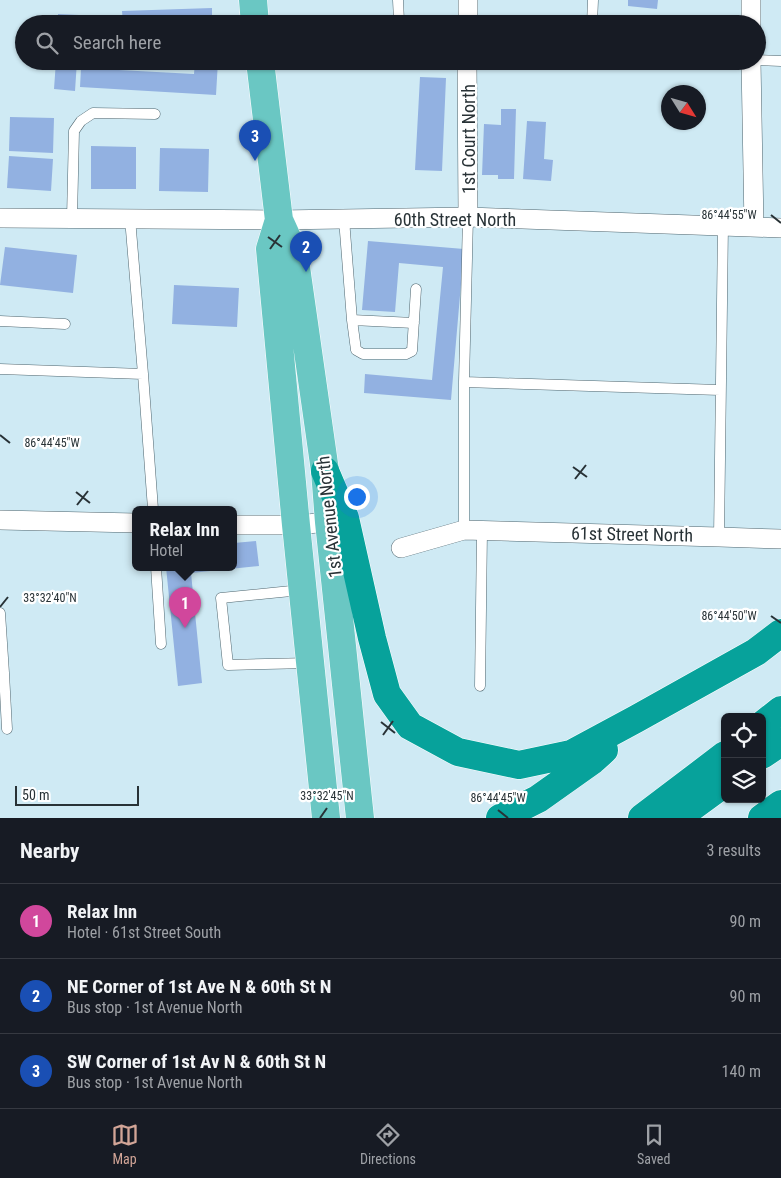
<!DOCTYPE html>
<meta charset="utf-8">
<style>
:root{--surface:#171b24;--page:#242831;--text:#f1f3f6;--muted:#9ea1a6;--line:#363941;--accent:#d2a597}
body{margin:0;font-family:"Roboto Condensed",sans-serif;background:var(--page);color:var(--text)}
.controls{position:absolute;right:15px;bottom:15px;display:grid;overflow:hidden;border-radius:8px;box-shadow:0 1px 4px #0004}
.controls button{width:45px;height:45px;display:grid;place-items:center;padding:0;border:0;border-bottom:1px solid var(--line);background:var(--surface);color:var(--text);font:25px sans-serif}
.compass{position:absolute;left:661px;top:85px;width:45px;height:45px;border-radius:50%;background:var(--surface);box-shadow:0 1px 4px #0004;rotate:127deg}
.scale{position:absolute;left:15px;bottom:12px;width:124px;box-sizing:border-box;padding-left:5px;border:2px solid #283236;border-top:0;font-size:14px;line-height:18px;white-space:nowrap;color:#283236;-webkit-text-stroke:4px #fff;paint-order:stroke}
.you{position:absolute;left:356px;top:496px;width:18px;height:18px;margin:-12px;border:4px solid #fff;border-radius:50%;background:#1a73e8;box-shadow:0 0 0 8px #1a73e833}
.badge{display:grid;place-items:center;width:32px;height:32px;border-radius:50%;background:var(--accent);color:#fff;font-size:16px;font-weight:700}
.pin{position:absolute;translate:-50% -41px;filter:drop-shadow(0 1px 2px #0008)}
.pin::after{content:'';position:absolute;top:26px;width:18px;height:15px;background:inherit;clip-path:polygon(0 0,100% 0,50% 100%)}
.popup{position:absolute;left:132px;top:506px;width:105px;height:65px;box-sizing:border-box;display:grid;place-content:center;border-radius:8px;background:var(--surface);filter:drop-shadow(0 1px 4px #0005);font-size:16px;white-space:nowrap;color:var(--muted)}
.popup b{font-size:19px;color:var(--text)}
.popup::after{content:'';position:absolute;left:50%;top:100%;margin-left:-10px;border:10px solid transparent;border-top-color:var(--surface)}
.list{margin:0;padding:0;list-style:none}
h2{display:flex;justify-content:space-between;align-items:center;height:65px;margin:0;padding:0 20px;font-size:21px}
h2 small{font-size:16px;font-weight:400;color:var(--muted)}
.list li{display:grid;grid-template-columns:32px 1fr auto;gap:15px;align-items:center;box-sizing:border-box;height:75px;padding:0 20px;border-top:1px solid var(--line)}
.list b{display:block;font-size:19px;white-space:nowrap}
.list p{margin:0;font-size:16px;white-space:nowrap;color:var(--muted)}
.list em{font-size:16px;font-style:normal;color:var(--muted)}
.icon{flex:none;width:28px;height:28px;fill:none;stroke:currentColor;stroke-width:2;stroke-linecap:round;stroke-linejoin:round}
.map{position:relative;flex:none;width:781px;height:818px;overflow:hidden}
.search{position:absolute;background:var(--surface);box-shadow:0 1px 4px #0004;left:15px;right:15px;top:15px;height:55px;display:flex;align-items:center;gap:12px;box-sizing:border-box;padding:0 18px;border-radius:28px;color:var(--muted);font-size:19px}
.sheet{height:290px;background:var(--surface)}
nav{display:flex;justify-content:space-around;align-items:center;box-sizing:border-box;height:70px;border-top:1px solid var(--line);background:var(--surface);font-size:14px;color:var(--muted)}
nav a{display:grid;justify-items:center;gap:2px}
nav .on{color:var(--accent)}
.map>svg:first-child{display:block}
.building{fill:#92b1e1}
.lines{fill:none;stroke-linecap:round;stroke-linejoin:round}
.service-casing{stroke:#4f666f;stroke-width:11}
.minor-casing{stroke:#4f666f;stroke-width:20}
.primary-casing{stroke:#fff;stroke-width:29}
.motorway-casing{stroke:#fff;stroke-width:29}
.service{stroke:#fff;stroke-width:10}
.minor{stroke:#fff;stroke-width:19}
.primary{stroke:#6ac7c3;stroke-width:28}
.motorway{stroke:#07a29b;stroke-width:28}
.ticks{fill:none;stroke:#283236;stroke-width:2}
.labels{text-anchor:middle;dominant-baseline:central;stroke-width:4.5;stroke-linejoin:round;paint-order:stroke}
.street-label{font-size:18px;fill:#283236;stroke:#fff}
.ticks-label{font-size:12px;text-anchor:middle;fill:#283236;stroke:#fff;stroke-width:4.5;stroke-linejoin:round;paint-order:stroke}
</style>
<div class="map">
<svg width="781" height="818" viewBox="0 0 781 818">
<rect width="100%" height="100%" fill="#cfeaf4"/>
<path class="building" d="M628 0H658L657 9 628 6Z
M212 8V24H123L122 11Z
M58 14 79 15V24H58Z
M56 61H77L75 91 54 89Z
M195 61H218L216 95 80 87 81 68 194 74Z
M420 77 446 78 442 171 415 170Z
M501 109H516L514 179H498V175H482L484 124 501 125Z
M10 117 54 118 53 153 9 151Z
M527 121 546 122 544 159 553 160 551 181 523 179Z
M91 146 136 147V189H91Z
M160 148 209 149 208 192 159 191Z
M9 156 53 159 51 191 7 188Z
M368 241 464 249 451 400 364 393 365 374 432 380 443 267 399 263 395 312 362 310Z
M5 247 77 255 73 293 0 285Z
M174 285 239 288 237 327 172 324Z
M256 541 259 566 191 573 202 683 178 686 166 567H234V543Z"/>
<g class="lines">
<g class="service-casing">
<path id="service" d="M398 0 399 21
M592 24 593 0
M757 60 781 61
M72 218 74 131 81 121 93 113 155 114
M130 218 143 374 153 509
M344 219 352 320 356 350 363 354H406L412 351 416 289
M352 320 414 323
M0 321 65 324
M0 369 143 374
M464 382 720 390
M464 530V382L468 217
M719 537 723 225
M156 567 161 644
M301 590 221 598 228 665 310 663
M0 613 4 673 7 729
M480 686 482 531"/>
</g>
<g class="minor-casing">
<path id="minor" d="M468 24V0
M751 24V0
M467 61 468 217
M751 61 754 227
M0 218 279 220 468 217 781 228
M0 520 136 523
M234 525H296L329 522
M401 548 464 530 719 537 781 539"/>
</g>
<g class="primary-casing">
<path id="primary" d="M253 0 255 24
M260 61 279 220 294 253 325 471 329 522 360 818
M279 220 270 249 296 525 326 818"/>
</g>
<g class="motorway-casing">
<path id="motorway" d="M325 471 345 518 372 638 387 694 410 726 458 752 519 765 571 754 636 719 756 652 781 633
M762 725 781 710
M762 755 781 742
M500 818 538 799 593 760 604 750
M642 818 725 755
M677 818 725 783
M762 818 781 804"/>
</g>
<use href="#service" class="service"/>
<use href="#minor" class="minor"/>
<use href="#primary" class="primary"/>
<use href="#motorway" class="motorway"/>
</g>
<path class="ticks" d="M771 215 781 223M268 237 282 247M270 249 280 235M0 435 10 443M573 467 587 477M575 479 586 465M76 492 90 503M77 505 88 491M0 607 8 597M771 616 781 623M381 722 395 733M383 735 393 721M498 810 508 818M320 818 327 808"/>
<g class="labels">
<g class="street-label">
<text transform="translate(468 139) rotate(-90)">1st Court North</text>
<text x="455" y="219">60th Street North</text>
<text transform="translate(329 517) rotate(-96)">1st Avenue North</text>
<text transform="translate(632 534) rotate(1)">61st Street North</text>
</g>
</g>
<g class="ticks-label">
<text x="729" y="219">86°44'55"W</text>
<text x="52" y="447">86°44'45"W</text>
<text x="50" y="602">33°32'40"N</text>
<text x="729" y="620">86°44'50"W</text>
<text x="327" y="800">33°32'45"N</text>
<text x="498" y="802">86°44'45"W</text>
</g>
</svg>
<div class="controls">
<button><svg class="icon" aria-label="locate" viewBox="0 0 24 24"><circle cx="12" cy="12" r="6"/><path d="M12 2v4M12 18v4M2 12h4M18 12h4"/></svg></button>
<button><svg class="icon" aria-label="layers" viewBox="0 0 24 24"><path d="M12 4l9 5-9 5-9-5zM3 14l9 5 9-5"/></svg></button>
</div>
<svg class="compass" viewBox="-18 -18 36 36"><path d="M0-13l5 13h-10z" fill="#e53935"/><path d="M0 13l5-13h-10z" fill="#9ea1a6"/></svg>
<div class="scale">50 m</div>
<div class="you"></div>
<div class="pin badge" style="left:185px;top:628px;background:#d1479c">1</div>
<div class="popup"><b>Relax Inn</b>Hotel</div>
<div class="pin badge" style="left:306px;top:272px;background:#1a4fb4">2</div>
<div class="pin badge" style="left:255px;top:161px;background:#1a4fb4">3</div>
<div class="search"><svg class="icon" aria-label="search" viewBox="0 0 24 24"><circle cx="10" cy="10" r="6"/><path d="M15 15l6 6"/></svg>Search here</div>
</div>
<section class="sheet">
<h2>Nearby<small>3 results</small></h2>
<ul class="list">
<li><span class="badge" style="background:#d1479c">1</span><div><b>Relax Inn</b><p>Hotel · 61st Street South</p></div><em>90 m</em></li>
<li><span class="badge" style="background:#1a4fb4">2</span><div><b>NE Corner of 1st Ave N &amp; 60th St N</b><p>Bus stop · 1st Avenue North</p></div><em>90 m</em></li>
<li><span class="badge" style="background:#1a4fb4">3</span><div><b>SW Corner of 1st Av N &amp; 60th St N</b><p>Bus stop · 1st Avenue North</p></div><em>140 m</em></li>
</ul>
</section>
<nav>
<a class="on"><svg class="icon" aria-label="map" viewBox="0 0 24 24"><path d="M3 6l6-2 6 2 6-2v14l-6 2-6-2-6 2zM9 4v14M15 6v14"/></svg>Map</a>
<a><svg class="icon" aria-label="directions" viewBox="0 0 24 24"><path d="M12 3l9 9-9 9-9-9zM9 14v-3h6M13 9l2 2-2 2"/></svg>Directions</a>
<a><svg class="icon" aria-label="saved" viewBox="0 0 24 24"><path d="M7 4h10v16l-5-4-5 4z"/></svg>Saved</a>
</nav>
